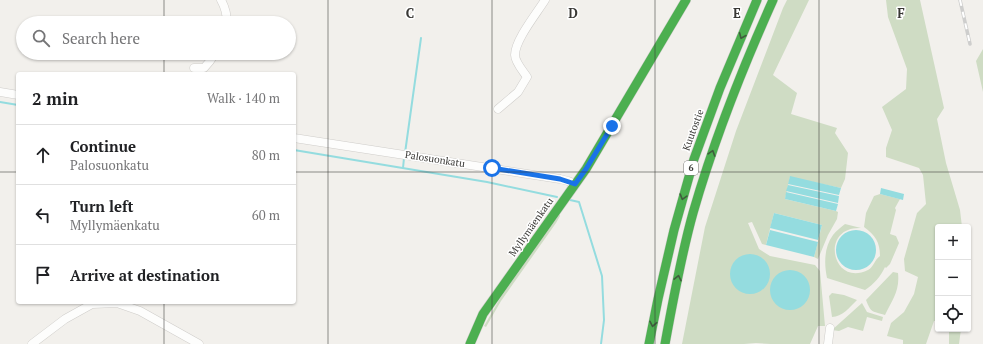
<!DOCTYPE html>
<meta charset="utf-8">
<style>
:root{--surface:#fff;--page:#f2f2f2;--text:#202124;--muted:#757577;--line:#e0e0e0}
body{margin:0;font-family:"PT Serif",serif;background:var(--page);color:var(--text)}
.controls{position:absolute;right:12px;bottom:12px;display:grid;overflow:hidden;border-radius:4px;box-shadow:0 1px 3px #0004}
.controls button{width:36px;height:36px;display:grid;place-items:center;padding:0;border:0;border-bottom:1px solid var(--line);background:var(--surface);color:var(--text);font:20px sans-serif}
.stop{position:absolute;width:12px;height:12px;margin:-9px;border:3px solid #1a73e8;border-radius:50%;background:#fff}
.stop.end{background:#1a73e8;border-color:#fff;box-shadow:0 1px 4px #0008}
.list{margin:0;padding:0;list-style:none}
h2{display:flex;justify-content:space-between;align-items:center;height:52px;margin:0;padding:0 16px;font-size:17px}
h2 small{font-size:13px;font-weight:400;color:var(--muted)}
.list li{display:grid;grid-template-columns:26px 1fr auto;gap:12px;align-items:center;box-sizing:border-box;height:60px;padding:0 16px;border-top:1px solid var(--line)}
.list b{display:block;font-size:15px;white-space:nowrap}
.list p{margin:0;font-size:13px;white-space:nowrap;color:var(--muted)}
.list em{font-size:13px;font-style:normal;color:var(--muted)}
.icon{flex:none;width:22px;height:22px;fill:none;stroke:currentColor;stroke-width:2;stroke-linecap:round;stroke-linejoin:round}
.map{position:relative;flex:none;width:983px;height:344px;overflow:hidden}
.search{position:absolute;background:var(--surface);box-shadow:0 1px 3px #0004;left:16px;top:16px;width:280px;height:44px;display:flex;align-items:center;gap:10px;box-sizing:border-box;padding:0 14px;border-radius:22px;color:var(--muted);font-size:15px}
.panel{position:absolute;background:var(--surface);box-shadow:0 1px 3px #0004;left:16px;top:72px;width:280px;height:232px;border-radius:4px}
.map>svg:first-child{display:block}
.green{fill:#cfdcc4}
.water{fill:#94dcdf}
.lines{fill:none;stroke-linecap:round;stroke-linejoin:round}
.stream{stroke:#94dcdf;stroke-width:2}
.street-casing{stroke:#cfcdca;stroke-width:9}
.fast-casing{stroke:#cfcdca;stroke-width:10}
.street{stroke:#fdfdfc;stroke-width:8}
.fast{stroke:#4caf50;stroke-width:9}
.rail-casing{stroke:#cececd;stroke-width:3.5}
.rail{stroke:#fff;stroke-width:2;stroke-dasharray:6;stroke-linecap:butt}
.oneway{stroke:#3f5c3d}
.route{stroke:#1a73e8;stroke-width:5}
.grid{fill:none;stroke:#393835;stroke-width:1;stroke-opacity:0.55}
.labels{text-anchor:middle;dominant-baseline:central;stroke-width:3;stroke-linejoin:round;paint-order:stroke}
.shield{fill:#fff;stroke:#747472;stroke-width:1}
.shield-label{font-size:9px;font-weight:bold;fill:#393835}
.street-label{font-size:10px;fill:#393835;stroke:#fff}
.grid-label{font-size:13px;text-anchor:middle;font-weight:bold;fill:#393835;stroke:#fff;stroke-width:3;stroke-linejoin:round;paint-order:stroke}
</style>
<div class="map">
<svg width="983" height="344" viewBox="0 0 983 344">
<rect width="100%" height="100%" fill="#f2f0ec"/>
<path class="green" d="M787 0H809L773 75 797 93 791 114 837 128 835 133 848 153 845 179 841 188 790 177 785 199 836 211 838 212 837 219 828 235 818 259 814 257 822 225 774 213 766 245 762 244 752 222 748 223 759 249 770 256 815 265 820 271 825 326H818L810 344H771L756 343 744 344H682L705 227 736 131 783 8Z
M886 0H920L944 108 937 119 946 163 960 210 962 227H938V321H934L926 344H903V340L887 336 891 323 904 312 914 294 918 277 905 271 904 259 917 213 926 204 923 175 919 168 886 157V148L892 130 882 107 906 89 907 69 888 17Z
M983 49V92L976 61Z
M880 194 900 199 895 208 896 210 890 234 896 236 899 243 890 264 886 268 885 267C881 276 874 284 865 290L827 278C824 264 824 247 833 235 836 231 841 227 845 224L861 228C819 226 832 288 868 270 874 267 874 260 880 256 880 242 875 235 864 227L866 213 874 196Z
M559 213 560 216 556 223 501 301 486 327 484 326 502 295Z
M893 272 898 273C900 291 892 300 885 315 872 311 871 313 866 300Z
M832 293 844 295 857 300C850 307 842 317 832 317L829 296Z
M862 303 867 312 883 317 882 321 867 317 863 331 848 327 839 331 832 330Z
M949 329H961L959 344H949Z"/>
<path class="water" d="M790 176 841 188 839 195 788 184Z
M788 185 839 196 838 203 786 191Z
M881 188 904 194 903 200 880 194Z
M786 192 838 204 836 211 785 199Z
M774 213 822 225 818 240 770 228Z
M836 250a20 20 0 1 1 40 0a20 20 0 1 1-40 0Z
M770 230 818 242 814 257 766 245Z
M730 274a20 20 0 1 1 40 0a20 20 0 1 1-40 0Z
M770 290a20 20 0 1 1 40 0a20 20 0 1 1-40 0Z"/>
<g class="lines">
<path class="stream" d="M0 102 18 105
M294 150 487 182 557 197
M405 153 421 38
M403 168 404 158
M570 200 579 202 602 276 604 320 601 344"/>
<g class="street-casing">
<path id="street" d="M221 0C225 7 227 14 227 23
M194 68H204L210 61 215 53
M0 92 18 95
M498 109 518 92 527 77C523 71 515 62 515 55 515 40 537 13 545 0
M294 138 560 179 568 181 575 184
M32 344 65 319 92 304 117 303 140 311 199 344
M828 344 830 328"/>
</g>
<g class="fast-casing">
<path id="fast" d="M470 344 483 314 586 169 686 0
M649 344 658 299 674 230 694 159 720 88 757 0
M665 344C673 300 681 256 693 213 714 140 742 69 773 0"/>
</g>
<use href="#street" class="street"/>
<use href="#fast" class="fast"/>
<g class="rail-casing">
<path id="rail" d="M960 0 970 44"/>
</g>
<use href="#rail" class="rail"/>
</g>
<defs><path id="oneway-chevron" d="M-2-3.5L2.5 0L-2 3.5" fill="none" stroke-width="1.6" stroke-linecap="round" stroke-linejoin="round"/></defs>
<g class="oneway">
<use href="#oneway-chevron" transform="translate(742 36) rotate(113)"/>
<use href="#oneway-chevron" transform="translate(712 153) rotate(-72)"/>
<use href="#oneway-chevron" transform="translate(683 197) rotate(106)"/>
<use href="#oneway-chevron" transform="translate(678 278) rotate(-78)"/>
<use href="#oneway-chevron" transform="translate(653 324) rotate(101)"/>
</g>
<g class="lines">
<path class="route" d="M492 168 560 179 575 184 586 169 612 126"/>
</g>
<path class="grid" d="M164 0V23M328 0V344M492 0V344M655 0V344M819 0V344M164 53V74M0 172H18M294 172H983M164 302V344"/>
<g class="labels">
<rect class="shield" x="684" y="161" width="14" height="14" rx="3"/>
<g class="shield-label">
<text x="691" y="168">6</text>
</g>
<g class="street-label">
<text transform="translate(693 130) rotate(-70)">Kuutostie</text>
<text transform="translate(435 159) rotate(9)">Palosuonkatu</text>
<text transform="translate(531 227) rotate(-55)">Myllymäenkatu</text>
</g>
</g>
<g class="grid-label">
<text x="410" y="18">C</text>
<text x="573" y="18">D</text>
<text x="737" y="18">E</text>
<text x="901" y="18">F</text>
</g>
</svg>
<div class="controls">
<button>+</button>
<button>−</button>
<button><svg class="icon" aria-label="locate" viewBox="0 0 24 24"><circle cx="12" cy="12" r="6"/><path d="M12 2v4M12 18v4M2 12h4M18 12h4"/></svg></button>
</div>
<div class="stop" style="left:492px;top:168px"></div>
<div class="stop end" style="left:612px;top:126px"></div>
<div class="search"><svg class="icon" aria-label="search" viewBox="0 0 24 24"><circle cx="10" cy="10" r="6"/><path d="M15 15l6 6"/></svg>Search here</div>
<section class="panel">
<h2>2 min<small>Walk · 140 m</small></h2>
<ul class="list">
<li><svg class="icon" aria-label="ahead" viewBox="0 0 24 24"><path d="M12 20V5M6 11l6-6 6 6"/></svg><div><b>Continue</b><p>Palosuonkatu</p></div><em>80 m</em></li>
<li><svg class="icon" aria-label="left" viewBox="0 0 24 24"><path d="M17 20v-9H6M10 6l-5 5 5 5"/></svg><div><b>Turn left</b><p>Myllymäenkatu</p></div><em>60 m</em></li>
<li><svg class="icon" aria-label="arrive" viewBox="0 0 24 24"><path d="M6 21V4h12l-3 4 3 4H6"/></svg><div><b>Arrive at destination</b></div></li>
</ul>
</section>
</div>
